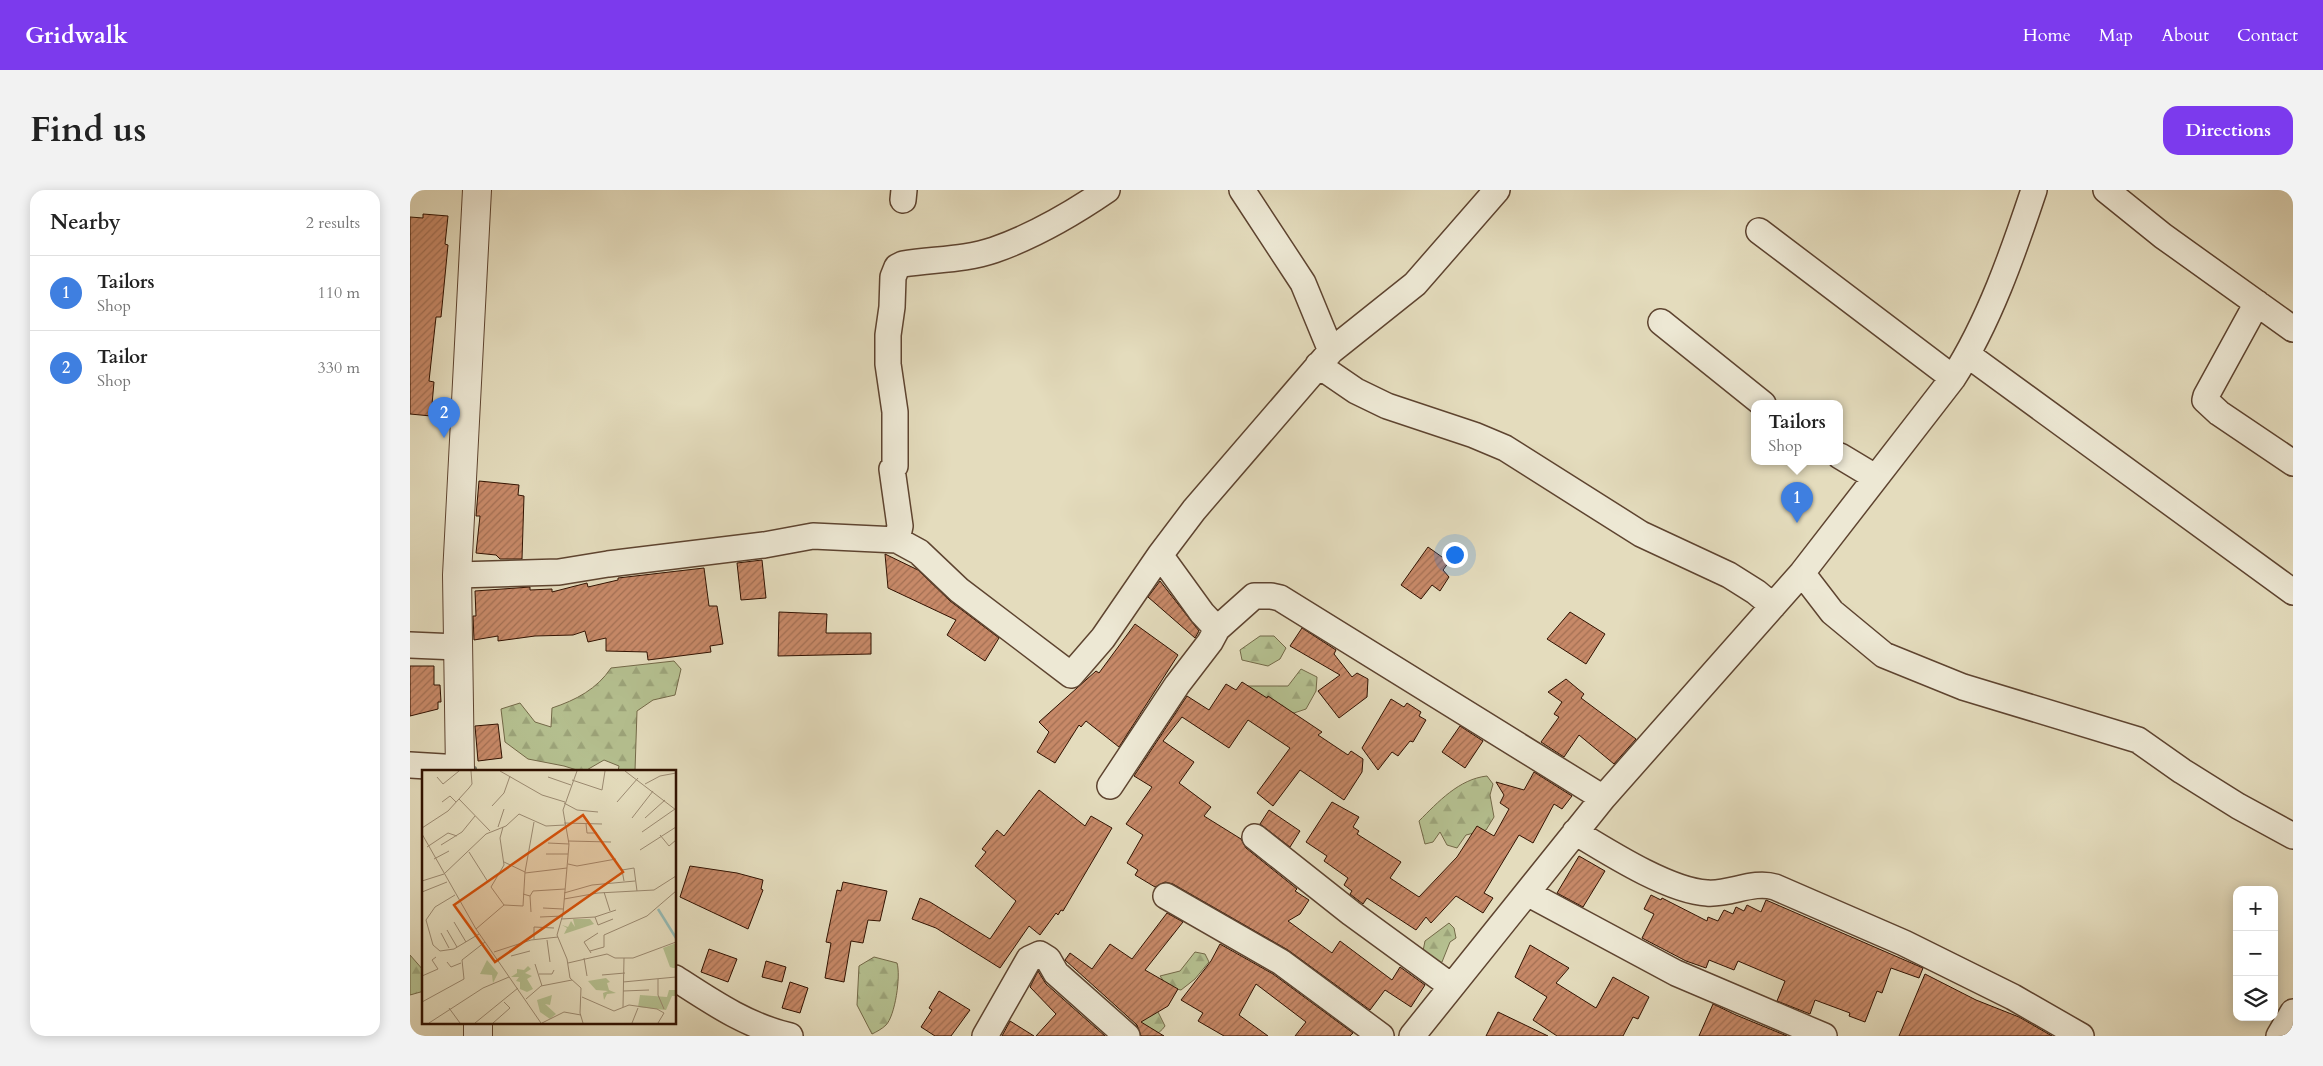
<!DOCTYPE html>
<meta charset="utf-8">
<style>
:root{--surface:#fff;--page:#f2f2f2;--text:#222;--muted:#767676;--line:#e0e0e0;--accent:#7c3aed}
body{margin:0;font-family:Cardo,serif;background:var(--page);color:var(--text)}
.controls{position:absolute;right:15px;bottom:15px;display:grid;overflow:hidden;border-radius:10px;box-shadow:0 2px 12px #0003}
.controls button{width:45px;height:45px;display:grid;place-items:center;padding:0;border:0;border-bottom:1px solid var(--line);background:var(--surface);color:var(--text);font:25px sans-serif}
.you{position:absolute;left:1044px;top:364px;width:18px;height:18px;margin:-12px;border:4px solid #fff;border-radius:50%;background:#1a73e8;box-shadow:0 0 0 8px #1a73e833}
.badge{display:grid;place-items:center;width:32px;height:32px;border-radius:50%;background:var(--accent);color:#fff;font-size:16px;font-weight:700}
.pin{position:absolute;translate:-50% -41px;filter:drop-shadow(0 1px 2px #0008)}
.pin::after{content:'';position:absolute;top:26px;width:18px;height:15px;background:inherit;clip-path:polygon(0 0,100% 0,50% 100%)}
.popup{position:absolute;left:1341px;top:210px;width:92px;height:65px;box-sizing:border-box;display:grid;place-content:center;border-radius:10px;background:var(--surface);filter:drop-shadow(0 1px 4px #0005);font-size:16px;white-space:nowrap;color:var(--muted)}
.popup b{font-size:19px;color:var(--text)}
.popup::after{content:'';position:absolute;left:50%;top:100%;margin-left:-10px;border:10px solid transparent;border-top-color:var(--surface)}
.list{margin:0;padding:0;list-style:none}
h2{display:flex;justify-content:space-between;align-items:center;height:65px;margin:0;padding:0 20px;font-size:21px}
h2 small{font-size:16px;font-weight:400;color:var(--muted)}
.list li{display:grid;grid-template-columns:32px 1fr auto;gap:15px;align-items:center;box-sizing:border-box;height:75px;padding:0 20px;border-top:1px solid var(--line)}
.list b{display:block;font-size:19px;white-space:nowrap}
.list p{margin:0;font-size:16px;white-space:nowrap;color:var(--muted)}
.list em{font-size:16px;font-style:normal;color:var(--muted)}
.icon{flex:none;width:28px;height:28px;fill:none;stroke:currentColor;stroke-width:2;stroke-linecap:round;stroke-linejoin:round}
.map{position:relative;flex:none;width:1883px;height:846px;overflow:hidden;border-radius:15px}
header{display:flex;align-items:center;gap:30px;box-sizing:border-box;height:70px;padding:0 25px;background:var(--accent);color:#fff}
header strong{font-size:24px}
nav{display:flex;gap:28px;margin-inline-start:auto;font-size:18px}
.intro{display:flex;align-items:center;justify-content:space-between;box-sizing:border-box;height:120px;padding:0 30px}
h1{margin:0;font-size:35px}
.button{padding:12px 22px;border-radius:15px;background:var(--accent);color:#fff;font-size:18px;font-weight:700}
main{display:flex;gap:30px;padding:0 30px}
aside{flex:1;background:var(--surface);border-radius:15px;box-shadow:0 2px 12px #0003}
.map>svg:first-child{display:block}
.forest{fill:url(#forest-firs);stroke:#736948}
.lines{fill:none;stroke-linecap:round;stroke-linejoin:round}
.stream{stroke:#6e776d;stroke-width:6}
.building{fill:url(#building-hatch);stroke:#311201}
.minor-casing{stroke:#5e4430;stroke-width:28}
.tertiary-casing{stroke:#5e4430;stroke-width:30}
.minor{stroke:#ede8d4;stroke-width:25}
.tertiary{stroke:#ede8d4;stroke-width:28}
.inset-river{fill:none;stroke:#96bbb5;stroke-width:2.5}
.inset-road{fill:none;stroke:#9c8b72;stroke-width:1}
.view{fill:#d6520b;fill-opacity:0.15;stroke:#d6520b;stroke-width:2.5}
.inset-edge{fill:none;stroke:#311201;stroke-width:2.5}
</style>
<header>
<strong>Gridwalk</strong>
<nav><a>Home</a><a>Map</a><a>About</a><a>Contact</a></nav>
</header>
<div class="intro"><h1>Find us</h1><a class="button">Directions</a></div>
<main>
<aside>
<h2>Nearby<small>2 results</small></h2>
<ul class="list">
<li><span class="badge" style="background:#3f7fe0">1</span><div><b>Tailors</b><p>Shop</p></div><em>110 m</em></li>
<li><span class="badge" style="background:#3f7fe0">2</span><div><b>Tailor</b><p>Shop</p></div><em>330 m</em></li>
</ul>
</aside>
<div class="map">
<svg width="1883" height="846" viewBox="0 0 1883 846">
<defs>
<pattern id="forest-firs" width="22" height="20" patternUnits="userSpaceOnUse" patternTransform="scale(1.25)"><rect width="22" height="20" fill="#b5c090"/><path d="M5 1l3.5 6h-7zM16 11l3.5 6h-7z" fill="#9ca47a"/></pattern>
<pattern id="building-hatch" width="6" height="6" patternUnits="userSpaceOnUse" patternTransform="scale(1.25)"><rect width="6" height="6" fill="#c78968"/><path d="M-1 1l2-2M0 6l6-6M5 7l2-2" fill="none" stroke="#a26f53"/></pattern>
</defs>
<rect width="100%" height="100%" fill="#e4dcbd"/>
<filter id="stains"><feTurbulence type="fractalNoise" baseFrequency=".004" numOctaves="4"/><feColorMatrix values="0 0 0 0 .2 0 0 0 0 .09 0 0 0 0 .02 0 0 0 .5 -.17"/></filter>
<radialGradient id="worn" r=".72"><stop offset=".6" stop-color="#630" stop-opacity="0"/><stop offset="1" stop-color="#630" stop-opacity=".3"/></radialGradient>
<path class="forest" d="M850 446H864L876 458 870 469 858 476 832 470 830 460Z
M264 471 271 479 265 505 243 510 227 521 225 581H208L209 576 194 570 175 581H170L154 576 118 569 95 552 91 519 110 513 125 532 141 537 142 518C166 510 187 499 201 478Z
M891 479 907 487 906 501 896 519 884 523 850 511 837 496H878Z
M1077 586 1083 594 1080 605 1084 627 1076 640 1056 645 1047 658 1037 655 1030 642 1023 652 1015 654 1009 631C1028 612 1049 589 1077 586Z
M1039 733 1044 738 1046 748 1040 752 1032 772 1022 777 1012 766 1015 751Z
M785 762 795 764 799 772 785 789 771 800 758 797 750 786 770 781Z
M0 765 14 781V801L0 805Z
M464 767 487 773C491 786 485 826 476 835 472 839 466 842 462 844L447 815 449 776Z
M745 816 755 836C748 846 741 846 729 846L725 830Z"/>
<g class="lines">
<path class="stream" d="M64 579V581"/>
</g>
<path class="building" d="M13 24 38 26 35 54 38 55 31 127H26L19 191 24 192 21 226 0 224V27L13 28Z
M69 291 109 295 108 305 114 306 112 369H90L86 365 66 363 70 326H66Z
M1018 357 1039 372 1033 380 1039 387 1030 401 1022 395 1011 409 991 395Z
M475 364 508 380 540 411 589 448 575 471 537 445 546 430 478 398Z
M352 370 356 408 331 410 327 373Z
M294 378 299 416H307L313 454 300 456 301 462 238 470 237 462 196 461V448L178 452 175 441 163 445 125 446 88 451V446L64 450 63 426H66L65 401 120 397V400L142 399V402L177 393 178 397 208 390V388Z
M750 391 789 441 785 448 738 407Z
M369 422 417 424 416 443H461V464L368 466Z
M1160 422 1195 444 1176 474 1137 449Z
M725 434 768 465 709 557 676 531 671 537 669 535 645 573 627 562 639 542 629 532 686 481 689 483Z
M892 438 926 460 924 464 942 487 947 483 958 489 957 507 929 528 908 501 930 485 880 456Z
M0 476H24V495H30L31 512H28V519L0 526Z
M1156 489 1174 504 1171 508 1226 549 1204 574 1169 545 1154 567 1131 552 1149 527 1144 524 1152 512 1138 502Z
M832 492 857 508 858 506 912 542 908 545 938 565 941 561 953 569 952 582 934 610 890 580 863 616 847 603 880 558 838 530 819 558 772 527 753 551 784 572 769 593 801 617 794 626 831 649 836 658 887 699 885 701 899 710 890 724 878 731 922 763 930 751 982 790 990 777 1015 795 1001 817 975 800 960 820 878 760 763 694 755 692 745 697 725 685 728 680 717 673 733 645 716 634 742 597 724 586 777 506 799 520 816 494 826 500Z
M981 509 994 517 997 513 1011 522 1009 526 1016 530 1003 552 1000 551 988 566 982 562 968 580 952 558Z
M88 534 92 568 68 571 65 536Z
M1050 536 1073 551 1055 578 1032 562Z
M1124 582 1162 606 1152 619 1144 614 1123 653 1109 645 1074 703 1083 708 1073 723 1046 706 1021 733 1016 727 1006 740 957 708 953 714 940 704 942 701 934 695 938 688 914 671 917 666 896 652 922 612 949 627 943 637 949 641 947 644 991 672 980 688 1009 707 1047 667 1067 636 1084 646 1099 619 1090 613 1094 605 1086 592 1114 600Z
M629 600 675 636 681 626 702 638 653 721 651 720 648 725 646 723 630 745 619 736 590 778 526 738 502 729 510 708 520 712 580 749 606 711 565 676 576 662 572 659 587 640 594 646Z
M859 620 890 641 880 657 850 634Z
M1169 666 1195 681 1173 717 1147 703Z
M280 676 327 683 353 690 351 699 353 700 338 739 270 707Z
M433 692 477 701 470 731 458 730 453 753 441 751 434 792 415 788 421 753 416 752 427 700 431 701Z
M1241 705 1251 710 1252 708 1297 731 1298 727 1308 731 1314 720 1323 724 1326 717 1334 721 1337 715 1351 722 1356 710 1513 778 1509 788 1481 778 1472 803 1467 801 1455 832 1439 826 1440 823 1405 810 1400 824 1367 811 1375 791 1328 771 1324 780 1299 770 1296 778 1276 771 1232 748 1244 724 1234 719Z
M757 723 773 732 735 780 768 799 758 816 731 832 754 846H731L727 835 655 770 660 763 682 779 700 754 722 769Z
M810 754 863 784 943 843 940 846H885L896 832 846 794 829 825 858 846H814L788 831 793 823 771 810 801 771Z
M1120 755 1159 778 1146 793 1186 818 1203 787 1239 807 1228 829 1223 827 1213 846H1147L1123 830 1137 807 1105 787Z
M299 759 327 769 318 792 291 782Z
M356 771 376 777 372 792 352 787Z
M628 781 636 794 695 846H626L646 824 620 797Z
M1515 784 1566 810 1609 827 1642 846H1489Z
M380 792 398 798 390 823 372 818Z
M529 801 560 820 541 846H525L511 837 522 820 519 818Z
M1303 814 1326 825 1377 846H1289Z
M1088 822 1138 846H1076Z
M600 831 624 846H592Z"/>
<g class="lines">
<g class="minor-casing">
<path id="minor" d="M832 0 893 93 921 161
M1696 0 1753 46 1883 139
M493 10 494 0
M1349 41 1543 188
M1847 113 1796 206 1795 210 1809 223 1883 273
M1251 132 1353 214
M1558 165 1883 402
M908 175 946 201 977 216 1064 245 1095 258 1231 344 1319 385 1346 402 1363 416
M1430 266 1465 287
M487 350 490 336 482 279 485 276V222L478 174V145L482 117 483 87 487 77 493 74C523 69 555 70 584 60 624 46 662 24 697 0
M750 365 792 423 807 439 844 406H861L870 408 1193 608
M1392 383 1422 422 1474 465 1553 497 1728 550 1772 581 1828 616 1883 646
M47 385 149 382 198 374 354 355 403 346 487 350 509 362 549 400 661 485 693 448 750 365 784 320 921 161 1005 94 1087 0
M0 455 47 457
M0 575 50 578
M700 596 767 495 800 452 807 439
M1165 642C1198 662 1259 701 1297 703 1320 705 1343 690 1365 697L1494 753 1603 807 1671 846
M845 647 941 723 1041 796
M1117 703 1266 783 1414 846
M756 706 871 772 971 846
M265 788C302 812 337 836 380 846
M575 846 619 769 630 764 638 769 646 783 717 846
M1002 846 1193 608 1392 383 1543 188C1579 132 1603 63 1624 0
M1869 846 1883 822"/>
</g>
<g class="tertiary-casing">
<path id="tertiary" d="M50 581 47 385 67 0
M68 832V846"/>
</g>
<use href="#minor" class="minor"/>
<use href="#tertiary" class="tertiary"/>
</g>
<g transform="translate(12 580)">
<rect width="254" height="254" fill="#e4dcbd"/>
<path d="M151 149H168L172 154 142 164 145 158 140 155 146 157 149 151 153 157ZM65 190 76 203 71 213 70 205 58 204ZM106 196 109 199 103 203 110 206 105 209 111 219 105 222 98 219V212L94 211 97 207H89L95 203V199L102 200ZM184 208 188 212 185 213 187 220 194 223 185 224 182 230 181 223 186 221 174 220 166 211ZM130 225 128 235 123 234 134 244 128 249 118 242 115 230Z" fill="#b5c090"/>
<path d="M254 173V198H251L248 197 241 178ZM247 220H254V226H250L244 240 216 237 218 225 245 227Z" fill="#b5c090"/>
<path class="inset-river" d="M236 139 254 168"/>
<path class="inset-road" d="M78 1 120 25 143 32M155 1 141 40 147 74 141 144 135 165 145 189 148 208 159 218 158 243 161 253M203 1 254 40M15 7 21 14 37 1M126 7 149 15M150 10 180 20 183 1M223 14 238 6 254 3M37 29 68 61M20 32 28 26 34 32M195 32 216 8M142 33 155 40 176 42M70 36 82 23 88 6M210 48 231 21M223 48 243 30M142 53 180 54M164 54 165 63H175M76 57 82 39M81 57 78 68 82 95 69 117 82 135M0 58 26 41 47 18 50 14 49 1M220 62 253 39M0 64 54 159 119 253M238 65 247 76 254 70M146 71 189 72M126 73 147 74M19 75 40 62 53 46M5 77 26 63 35 66M218 80 254 57M47 82 66 112M124 84H146M12 89 27 81M82 92 103 102M146 94 155 96 194 89M103 103 145 98M0 111 22 104 64 64 84 56 97 44 124 56 143 55M202 111 200 100 212 98 215 121M0 122 25 112M182 122 188 141M142 123 170 115 213 111M101 124 108 126 111 121 143 119M33 125 13 137 4 150 11 175 18 181 32 179 57 164M108 126 109 142M142 129 176 123 232 120 254 106M121 138 141 139M118 147 141 146M173 147 176 155 191 149M139 149 173 147 194 140M32 152 44 172M54 159 82 135 101 136 103 102 112 52M25 160 35 177M19 163 27 178M112 169V157L132 158M125 170 128 192M168 181 182 177V165L225 146 254 121M72 182 109 170 136 167M169 183 162 172 176 163M89 186 108 181M162 188 165 206M25 192 29 197 39 193M146 193 185 184 193 188H211L254 172M113 194 120 216M117 204H130L132 200M180 205 203 203M0 206 16 199 10 190 14 187M236 209V225L242 239M201 212 254 207M201 221 227 220M160 227 192 241 207 235 235 239 242 243 236 253M104 229 119 216 150 210M0 232 42 209 40 190 63 172M201 237 202 188M27 238 38 253M7 253 61 218 87 207M53 253 96 218M71 253 88 238 82 232M120 253 142 242 159 245M210 253 216 238"/>
<path class="view" d="M161 45 201 102 73 192 32 135Z"/>
<rect width="254" height="254" class="inset-edge"/>
</g>
<rect width="100%" height="100%" filter="url(#stains)"/>
<rect width="100%" height="100%" fill="url(#worn)"/>
</svg>
<div class="controls">
<button>+</button>
<button>−</button>
<button><svg class="icon" aria-label="layers" viewBox="0 0 24 24"><path d="M12 4l9 5-9 5-9-5zM3 14l9 5 9-5"/></svg></button>
</div>
<div class="you"></div>
<div class="pin badge" style="left:1387px;top:333px;background:#3f7fe0">1</div>
<div class="popup"><b>Tailors</b>Shop</div>
<div class="pin badge" style="left:34px;top:248px;background:#3f7fe0">2</div>
</div>
</main>
